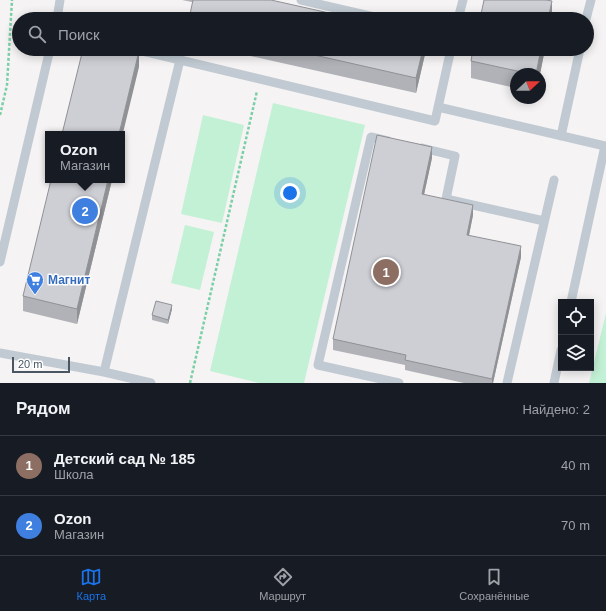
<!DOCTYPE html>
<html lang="ru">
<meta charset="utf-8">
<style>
:root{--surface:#171b24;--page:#242831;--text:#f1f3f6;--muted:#9ea1a6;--line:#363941;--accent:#1a73e8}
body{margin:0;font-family:Arial,sans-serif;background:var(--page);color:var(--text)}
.controls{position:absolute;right:12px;bottom:12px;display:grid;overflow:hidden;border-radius:0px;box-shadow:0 2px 10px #0003}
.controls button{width:36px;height:36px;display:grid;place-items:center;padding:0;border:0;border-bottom:1px solid var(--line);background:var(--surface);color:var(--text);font:20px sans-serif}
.compass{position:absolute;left:510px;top:68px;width:36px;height:36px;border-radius:50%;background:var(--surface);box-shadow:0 2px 10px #0003;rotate:68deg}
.scale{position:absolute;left:12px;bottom:10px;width:58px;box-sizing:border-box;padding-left:4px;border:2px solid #4a5661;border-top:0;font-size:11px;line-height:14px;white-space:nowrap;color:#4a5661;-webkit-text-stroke:3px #fff;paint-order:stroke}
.you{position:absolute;left:290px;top:193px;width:14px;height:14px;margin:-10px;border:3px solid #fff;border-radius:50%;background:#1a73e8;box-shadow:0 0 0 6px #1a73e833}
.badge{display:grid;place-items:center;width:26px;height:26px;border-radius:50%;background:var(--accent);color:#fff;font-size:13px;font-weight:700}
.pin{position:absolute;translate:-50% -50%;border:2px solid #fff;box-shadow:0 1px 4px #0006}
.popup{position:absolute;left:45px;top:131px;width:80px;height:52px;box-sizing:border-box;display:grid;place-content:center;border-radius:0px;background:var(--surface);filter:drop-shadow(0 1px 3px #0005);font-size:13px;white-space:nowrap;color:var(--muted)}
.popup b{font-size:15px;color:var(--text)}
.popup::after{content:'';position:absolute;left:50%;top:100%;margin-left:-8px;border:8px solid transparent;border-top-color:var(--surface)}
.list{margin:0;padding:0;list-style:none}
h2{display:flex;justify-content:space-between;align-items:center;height:52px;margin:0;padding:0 16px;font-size:17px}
h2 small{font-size:13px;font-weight:400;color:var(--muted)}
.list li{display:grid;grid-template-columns:26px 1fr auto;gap:12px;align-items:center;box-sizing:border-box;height:60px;padding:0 16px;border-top:1px solid var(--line)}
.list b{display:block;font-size:15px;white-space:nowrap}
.list p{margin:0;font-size:13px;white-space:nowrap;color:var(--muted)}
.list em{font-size:13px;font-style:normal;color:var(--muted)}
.icon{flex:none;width:22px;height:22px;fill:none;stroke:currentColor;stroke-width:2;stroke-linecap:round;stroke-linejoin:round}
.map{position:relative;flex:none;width:606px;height:383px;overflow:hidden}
.search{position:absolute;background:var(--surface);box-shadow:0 2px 10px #0003;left:12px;right:12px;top:12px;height:44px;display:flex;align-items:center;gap:10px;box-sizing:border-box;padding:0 14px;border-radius:22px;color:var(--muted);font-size:15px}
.sheet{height:172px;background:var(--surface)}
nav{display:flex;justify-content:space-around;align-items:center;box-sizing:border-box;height:56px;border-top:1px solid var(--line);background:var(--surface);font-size:11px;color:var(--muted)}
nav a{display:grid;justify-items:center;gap:2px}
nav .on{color:var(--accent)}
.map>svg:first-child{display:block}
.green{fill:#c3f1d5}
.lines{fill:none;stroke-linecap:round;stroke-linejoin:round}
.path{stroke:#7ad0a6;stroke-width:2.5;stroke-dasharray:3 2;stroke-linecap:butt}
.lane{stroke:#c1cad2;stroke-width:9}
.wall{fill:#b0b2b7}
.shaded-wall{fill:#909195}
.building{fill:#cdcfd5;stroke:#909195}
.labels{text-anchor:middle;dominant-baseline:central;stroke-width:3;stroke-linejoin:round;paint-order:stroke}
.shop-label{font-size:12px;font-weight:bold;fill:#366cbe;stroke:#fff;text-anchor:start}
</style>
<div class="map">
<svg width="606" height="383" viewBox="0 0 606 383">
<rect width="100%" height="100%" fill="#f5f3f3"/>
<path class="green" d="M273 103 365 125 304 383H259L210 371Z
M203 115 244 125 222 223 181 214Z
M185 225 214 232 200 290 171 283Z
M606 313V383H589Z"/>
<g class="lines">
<path class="path" d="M0 115 7 85 12 0
M190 383 257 91"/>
<path class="lane" d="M301 0 383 19
M57 19 60 0
M458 19 463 0
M586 19 591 0
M134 49 435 121 451 49
M438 107 605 146 571 302
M561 136 580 49
M388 141 371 137 318 365 399 383
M422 148 455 156 446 199 544 221
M0 262 50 49
M0 353 104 372 151 383
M104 372 180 60
M507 383 554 180
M554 383 561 350"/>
</g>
<path class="wall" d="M182 0H271L192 2Z
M219 49H426V50L416 93Z
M473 49H545L540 74H516V88L471 78V61Z
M432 158 424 194 473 215 469 235 521 257 493 383H464L405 370V365L333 350V339Z
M112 180 77 324 23 311V296Z
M172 309 168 324 152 320V315Z"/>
<path class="shaded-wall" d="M552 1V19H548Z
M423 49H426V50L416 93V78Z
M541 49H545L540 74H536Z
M139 51V67L122 137V134H119Z
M432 147V158L422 204V194Z
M108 180H112L77 324V309Z
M473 205V215L467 245V235Z
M521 246V257L493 383H492V379Z
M172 305V309L168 324V320Z"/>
<path class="building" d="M193 0H271L356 19H189Z
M484 0H546L552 1 548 19H480Z
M83 49H129L139 51 119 134H62Z
M288 49H423L416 78Z
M473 49H541L536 74H531L471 61Z
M377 135 432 147 422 194 473 205 467 235 521 246 492 379 405 360 406 355 333 339Z
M51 180H108L77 309 23 296Z
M156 301 172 305 168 320 152 315Z"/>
<defs>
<g id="supermarket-pin" transform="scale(0.9)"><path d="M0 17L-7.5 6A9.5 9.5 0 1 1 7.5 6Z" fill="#3f7fe0" stroke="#fff"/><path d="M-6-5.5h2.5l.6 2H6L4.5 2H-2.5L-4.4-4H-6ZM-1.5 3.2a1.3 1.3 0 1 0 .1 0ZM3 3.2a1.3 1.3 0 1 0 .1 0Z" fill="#fff"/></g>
</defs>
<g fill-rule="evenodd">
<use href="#supermarket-pin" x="35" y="280"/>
</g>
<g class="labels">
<g class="shop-label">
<text x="48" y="280">Магнит</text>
</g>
</g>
</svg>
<div class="controls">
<button><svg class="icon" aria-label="locate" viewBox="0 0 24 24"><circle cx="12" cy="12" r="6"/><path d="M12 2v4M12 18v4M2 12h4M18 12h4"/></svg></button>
<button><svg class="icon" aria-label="layers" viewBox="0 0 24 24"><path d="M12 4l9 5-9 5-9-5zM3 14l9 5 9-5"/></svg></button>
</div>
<svg class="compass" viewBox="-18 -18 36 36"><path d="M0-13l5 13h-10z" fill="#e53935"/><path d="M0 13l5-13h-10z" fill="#9ea1a6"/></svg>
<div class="scale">20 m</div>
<div class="you"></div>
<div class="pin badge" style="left:386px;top:272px;background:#8d6e63">1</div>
<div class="pin badge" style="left:85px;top:211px;background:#3f7fe0">2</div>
<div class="popup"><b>Ozon</b>Магазин</div>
<div class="search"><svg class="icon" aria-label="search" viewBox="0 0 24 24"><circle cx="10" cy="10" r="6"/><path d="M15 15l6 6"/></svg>Поиск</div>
</div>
<section class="sheet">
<h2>Рядом<small>Найдено: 2</small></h2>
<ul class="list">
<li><span class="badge" style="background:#8d6e63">1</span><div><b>Детский сад № 185</b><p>Школа</p></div><em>40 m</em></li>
<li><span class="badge" style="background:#3f7fe0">2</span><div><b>Ozon</b><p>Магазин</p></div><em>70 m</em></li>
</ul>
</section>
<nav>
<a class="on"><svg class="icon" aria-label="map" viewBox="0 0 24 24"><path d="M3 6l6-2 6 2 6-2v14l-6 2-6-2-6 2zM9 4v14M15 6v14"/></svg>Карта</a>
<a><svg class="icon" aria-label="directions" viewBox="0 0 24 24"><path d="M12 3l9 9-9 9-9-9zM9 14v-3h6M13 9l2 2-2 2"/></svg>Маршрут</a>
<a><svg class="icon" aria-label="saved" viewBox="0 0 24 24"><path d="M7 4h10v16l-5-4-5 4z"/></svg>Сохранённые</a>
</nav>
